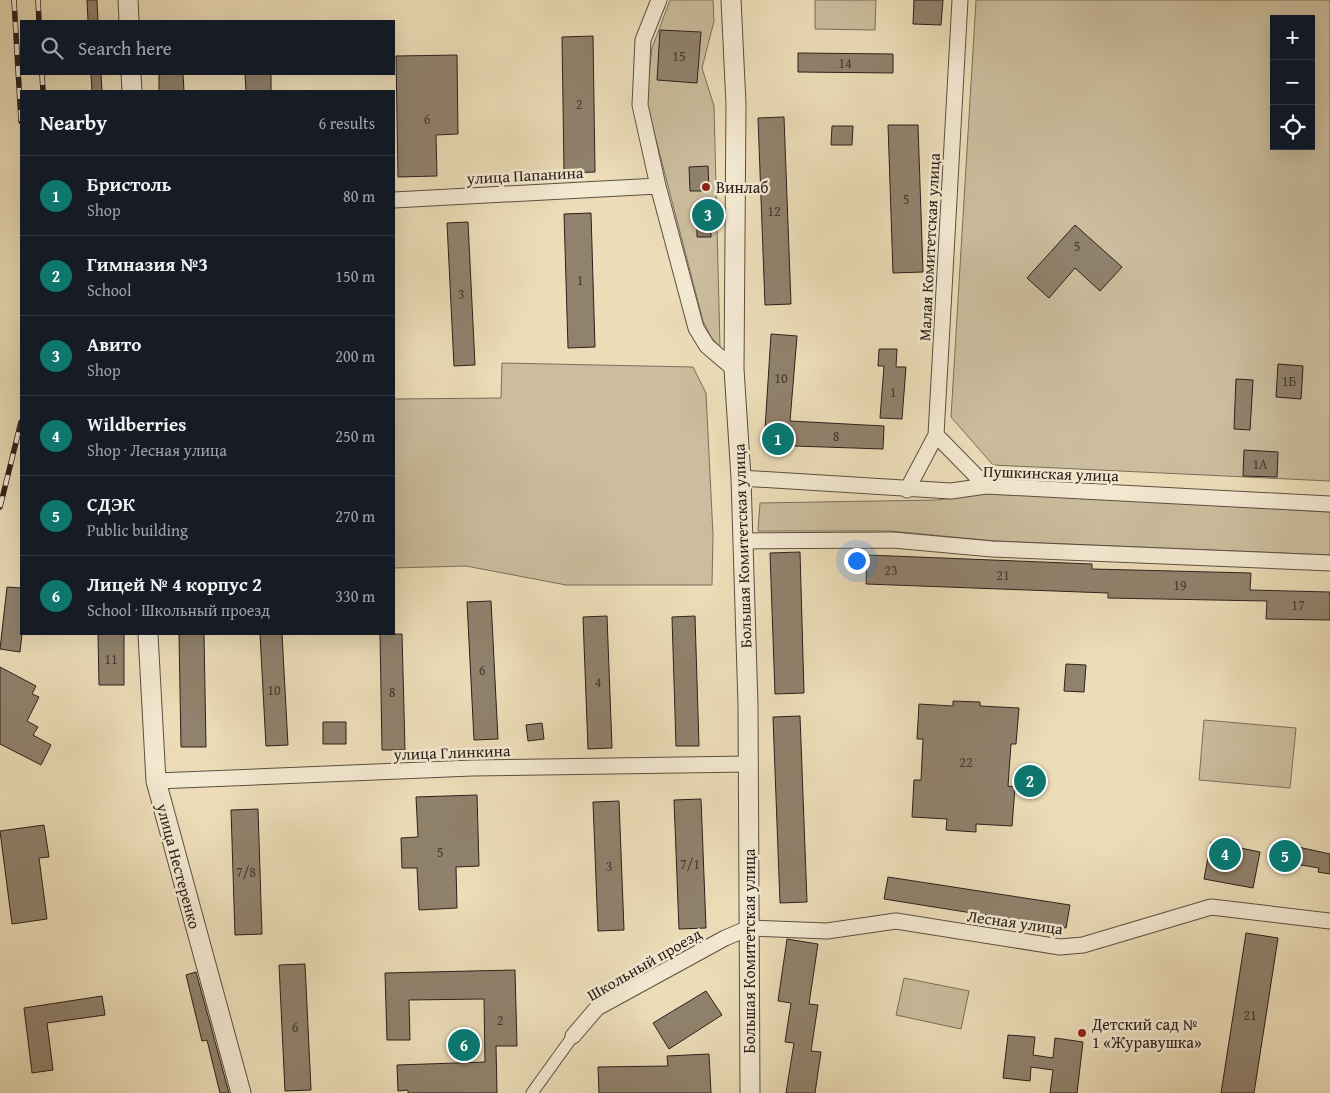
<!DOCTYPE html>
<meta charset="utf-8">
<style>
:root{--surface:#171b24;--page:#20242c;--text:#f1f3f6;--muted:#9ea1a6;--line:#363941;--accent:#0f766e}
body{margin:0;font-family:"Gentium Book Plus",serif;background:var(--page);color:var(--text)}
.controls{position:absolute;right:15px;top:15px;display:grid;overflow:hidden;border-radius:0px;box-shadow:0 5px 20px #0002}
.controls button{width:45px;height:45px;display:grid;place-items:center;padding:0;border:0;border-bottom:1px solid var(--line);background:var(--surface);color:var(--text);font:25px sans-serif}
.you{position:absolute;left:856px;top:560px;width:18px;height:18px;margin:-12px;border:4px solid #fff;border-radius:50%;background:#1a73e8;box-shadow:0 0 0 8px #1a73e833}
.badge{display:grid;place-items:center;width:32px;height:32px;border-radius:50%;background:var(--accent);color:#fff;font-size:16px;font-weight:700}
.pin{position:absolute;translate:-50% -50%;border:2px solid #fff;box-shadow:0 1px 5px #0006}
.list{margin:0;padding:0;list-style:none}
h2{display:flex;justify-content:space-between;align-items:center;height:65px;margin:0;padding:0 20px;font-size:21px}
h2 small{font-size:16px;font-weight:400;color:var(--muted)}
.list li{display:grid;grid-template-columns:32px 1fr auto;gap:15px;align-items:center;box-sizing:border-box;height:80px;padding:0 20px;border-top:1px solid var(--line)}
.list b{display:block;font-size:19px;white-space:nowrap}
.list p{margin:0;font-size:16px;white-space:nowrap;color:var(--muted)}
.list em{font-size:16px;font-style:normal;color:var(--muted)}
.icon{flex:none;width:28px;height:28px;fill:none;stroke:currentColor;stroke-width:2;stroke-linecap:round;stroke-linejoin:round}
.map{position:relative;flex:none;width:1330px;height:1093px;overflow:hidden}
.search{position:absolute;background:var(--surface);box-shadow:0 5px 20px #0002;left:20px;top:20px;width:375px;height:55px;display:flex;align-items:center;gap:12px;box-sizing:border-box;padding:0 18px;border-radius:0px;color:var(--muted);font-size:19px}
.panel{position:absolute;background:var(--surface);box-shadow:0 5px 20px #0002;left:20px;top:90px;width:375px;height:545px;border-radius:0px}
.map>svg:first-child{display:block}
.green{fill:#cbbd9d;stroke:#7c6e5c;fill-rule:evenodd}
.building{fill:#90826d;stroke:#2c201b}
.lines{fill:none;stroke-linecap:round;stroke-linejoin:round}
.pedestrian-casing{stroke:#5c4f42;stroke-width:13}
.minor-casing{stroke:#5c4f42;stroke-width:17}
.tertiary-casing{stroke:#5c4f42;stroke-width:21}
.pedestrian{stroke:#f3e9d1;stroke-width:11}
.minor{stroke:#f3e9d1;stroke-width:15}
.tertiary{stroke:#f3e9d1;stroke-width:19}
.rail-casing{stroke:#2c201b;stroke-width:5.5}
.rail{stroke:#f3e9d1;stroke-width:4;stroke-dasharray:11;stroke-linecap:butt}
.poi-dot{fill:#8f2418;stroke:#f3e9d1;stroke-width:2}
.labels{text-anchor:middle;dominant-baseline:central;stroke-width:5;stroke-linejoin:round;paint-order:stroke}
.number-label{font-size:14px;fill:#453830}
.street-label{font-size:16px;fill:#2c201b;stroke:#f3e9d1}
.poi-label{font-size:16px;fill:#2c201b;stroke:#f3e9d1;text-anchor:start}
</style>
<div class="map">
<svg width="1330" height="1093" viewBox="0 0 1330 1093">
<rect width="100%" height="100%" fill="#ecddb8"/>
<filter id="stains"><feTurbulence type="fractalNoise" baseFrequency=".004" numOctaves="4"/><feColorMatrix values="0 0 0 0 .2 0 0 0 0 .09 0 0 0 0 .02 0 0 0 .5 -.17"/></filter>
<radialGradient id="worn" r=".72"><stop offset=".6" stop-color="#630" stop-opacity="0"/><stop offset="1" stop-color="#630" stop-opacity=".3"/></radialGradient>
<path class="green" d="M670 0H713L714 21 702 68 714 106 720 347 711 337 703 321 646 101 652 48Z
M815 0H876L875 30 815 29Z
M976 0H1330V481L993 465 951 417ZM1274 19H1311V146H1274Z
M502 363 693 367 706 393 713 535 712 585H566L466 566 394 568V399L501 398Z
M993 493 1330 512V555L995 541 890 531H758L760 503 937 500Z
M1204 720 1296 728 1290 788 1199 780Z
M904 978 969 991 961 1029 896 1015Z"/>
<path class="building" d="M87 0H97L98 21H88Z
M914 0H943L941 25 913 24Z
M660 30 701 32 697 83 657 80Z
M593 36 595 172 564 173 562 37Z
M798 53 893 54V73L798 72Z
M457 55 458 134 436 135 437 176 398 177 396 56Z
M91 74H101L102 91H92Z
M159 74H183L184 91H159Z
M245 74H271V91H246Z
M784 117 791 304 765 305 758 118Z
M888 125H918L923 272 893 273Z
M832 126H853L852 145H831Z
M708 166 709 191H690L689 167Z
M697 211H710L711 237H697Z
M591 213 595 347 568 348 564 214Z
M468 222 475 365 454 366 447 223Z
M1075 225 1122 267 1100 291 1075 268 1049 298 1027 278Z
M771 334 797 336 790 421 884 426 883 449 764 445Z
M879 349H897L896 367H906L902 419 880 418 884 366H878Z
M1278 364 1303 366 1301 399 1276 397Z
M1236 379 1253 380 1250 430 1234 429Z
M1244 450 1278 452 1277 477 1243 476Z
M800 552 804 693 775 694 770 553Z
M867 555 1092 564V569L1251 573 1250 590 1330 592V620L1266 619 1267 601 1108 598V593L866 584Z
M7 587 21 588 22 634 20 652 0 649Z
M491 601 498 739 474 740 467 602Z
M607 616 612 748 588 749 583 617Z
M695 616 699 746H676L672 617Z
M98 634H124V685H99Z
M179 634H204L206 747H181Z
M260 634H282L288 745 266 746Z
M380 634H402L405 750H382Z
M1066 664 1086 665 1084 692 1064 691Z
M0 667 36 686 32 694 39 697 27 721 38 727 33 735 51 745 41 765 0 744Z
M953 701 980 702V706L1019 708 1016 744H1011L1008 786 1015 787 1012 826 976 824V832L946 830 947 819 912 817 914 780H921L923 739H917L919 704 953 706Z
M800 716 807 902 780 903 773 717Z
M323 722H346V744H323Z
M542 723 544 739 528 741 526 725Z
M477 795 479 866 456 867 457 908 419 910 417 868H402L401 838 418 837 416 797Z
M701 799 706 928 679 929 674 800Z
M619 801 624 930 598 931 593 802Z
M258 809 262 934 235 935 231 810Z
M44 825 49 857 39 858 47 919 12 924 0 831Z
M1211 842 1260 852 1253 888 1204 879Z
M1280 843 1330 854V874L1318 872 1319 868 1277 861Z
M888 877 1070 905 1066 928 884 899Z
M1246 933 1278 938 1254 1093H1221Z
M787 939 818 944 809 1004 818 1005 811 1051 821 1052 815 1093H786L794 1043 785 1042 791 1003 778 1001Z
M305 964 311 1090 285 1091 279 965Z
M515 970 517 1046H496L497 1093H408V1090L398 1091 397 1065 485 1062 484 999 409 1000 410 1040H387L385 973Z
M196 972 229 1093H220L207 1040 202 1041 186 975Z
M706 991 722 1015 669 1049 653 1023Z
M102 996 105 1015 47 1023 53 1070 32 1073 24 1008Z
M1008 1035 1035 1037 1033 1055 1053 1058 1055 1038 1083 1042 1077 1093H1050L1053 1070 1031 1067 1030 1081 1003 1078Z
M709 1054 711 1093H599L598 1067 668 1066 667 1056Z"/>
<g class="lines">
<g class="pedestrian-casing">
<path id="pedestrian" d="M532 1093 573 1036"/>
</g>
<g class="minor-casing">
<path id="minor" d="M659 0 643 40 640 105 658 186 696 328 707 346 734 369
M394 200 658 186
M936 435 986 486
M741 478 951 491 986 486 1330 504
M907 490 936 435 960 0
M743 541 893 540 992 549 1330 563
M156 781 472 768 749 764
M573 1036 597 1008 725 938 749 928 827 931 896 921 1060 947 1083 945 1211 907 1330 921"/>
</g>
<g class="tertiary-casing">
<path id="tertiary" d="M128 0 129 21
M731 0 736 104 734 369 741 478 748 705 750 1093
M131 74 132 91
M148 634 156 781 241 1093"/>
</g>
<use href="#pedestrian" class="pedestrian"/>
<use href="#minor" class="minor"/>
<use href="#tertiary" class="tertiary"/>
<g class="rail-casing">
<path id="rail" d="M14 0 21 121
M38 0 39 21
M42 74 43 91
M0 507 21 422"/>
</g>
<use href="#rail" class="rail"/>
</g>
<g class="poi-dot">
<circle cx="706" cy="187" r="5"/>
<circle cx="1082" cy="1033" r="5"/>
</g>
<g class="labels">
<g class="number-label">
<text x="679" y="56">15</text>
<text x="845" y="63">14</text>
<text x="579" y="104">2</text>
<text x="427" y="119">6</text>
<text x="906" y="199">5</text>
<text x="774" y="211">12</text>
<text x="1077" y="246">5</text>
<text x="580" y="280">1</text>
<text x="461" y="294">3</text>
<text x="781" y="378">10</text>
<text x="1289" y="381">1Б</text>
<text x="893" y="392">1</text>
<text x="836" y="436">8</text>
<text x="1260" y="464">1А</text>
<text x="891" y="570">23</text>
<text x="1003" y="575">21</text>
<text x="1180" y="585">19</text>
<text x="1298" y="605">17</text>
<text x="111" y="659">11</text>
<text x="482" y="670">6</text>
<text x="598" y="682">4</text>
<text x="274" y="690">10</text>
<text x="392" y="692">8</text>
<text x="966" y="762">22</text>
<text x="440" y="852">5</text>
<text x="690" y="864">7/1</text>
<text x="609" y="866">3</text>
<text x="246" y="872">7/8</text>
<text x="1250" y="1015">21</text>
<text x="500" y="1020">2</text>
<text x="295" y="1027">6</text>
</g>
<g class="street-label">
<text transform="translate(525 175) rotate(-3)">улица Папанина</text>
<text transform="translate(929 247) rotate(-87)">Малая Комитетская улица</text>
<text transform="translate(1051 473) rotate(2)">Пушкинская улица</text>
<text transform="translate(742 546) rotate(-92)">Большая Комитетская улица</text>
<text transform="translate(452 752) rotate(-2)">улица Глинкина</text>
<text transform="translate(179 866) rotate(75)">улица Нестеренко</text>
<text transform="translate(1015 922) rotate(8)">Лесная улица</text>
<text transform="translate(749 951) rotate(-90)">Большая Комитетская улица</text>
<text transform="translate(644 964) rotate(-30)">Школьный проезд</text>
</g>
<g class="poi-label">
<text x="716" y="187">Винлаб</text>
<text x="1092" y="1024">Детский сад №<tspan x="1092" dy="18">1 «Журавушка»</tspan></text>
</g>
</g>
<rect width="100%" height="100%" filter="url(#stains)"/>
<rect width="100%" height="100%" fill="url(#worn)"/>
</svg>
<div class="controls">
<button>+</button>
<button>−</button>
<button><svg class="icon" aria-label="locate" viewBox="0 0 24 24"><circle cx="12" cy="12" r="6"/><path d="M12 2v4M12 18v4M2 12h4M18 12h4"/></svg></button>
</div>
<div class="you"></div>
<div class="pin badge" style="left:778px;top:439px">1</div>
<div class="pin badge" style="left:1030px;top:781px">2</div>
<div class="pin badge" style="left:708px;top:215px">3</div>
<div class="pin badge" style="left:1225px;top:854px">4</div>
<div class="pin badge" style="left:1285px;top:856px">5</div>
<div class="pin badge" style="left:464px;top:1045px">6</div>
<div class="search"><svg class="icon" aria-label="search" viewBox="0 0 24 24"><circle cx="10" cy="10" r="6"/><path d="M15 15l6 6"/></svg>Search here</div>
<section class="panel">
<h2>Nearby<small>6 results</small></h2>
<ul class="list">
<li><span class="badge">1</span><div><b>Бристоль</b><p>Shop</p></div><em>80 m</em></li>
<li><span class="badge">2</span><div><b>Гимназия №3</b><p>School</p></div><em>150 m</em></li>
<li><span class="badge">3</span><div><b>Авито</b><p>Shop</p></div><em>200 m</em></li>
<li><span class="badge">4</span><div><b>Wildberries</b><p>Shop · Лесная улица</p></div><em>250 m</em></li>
<li><span class="badge">5</span><div><b>СДЭК</b><p>Public building</p></div><em>270 m</em></li>
<li><span class="badge">6</span><div><b>Лицей № 4 корпус 2</b><p>School · Школьный проезд</p></div><em>330 m</em></li>
</ul>
</section>
</div>
